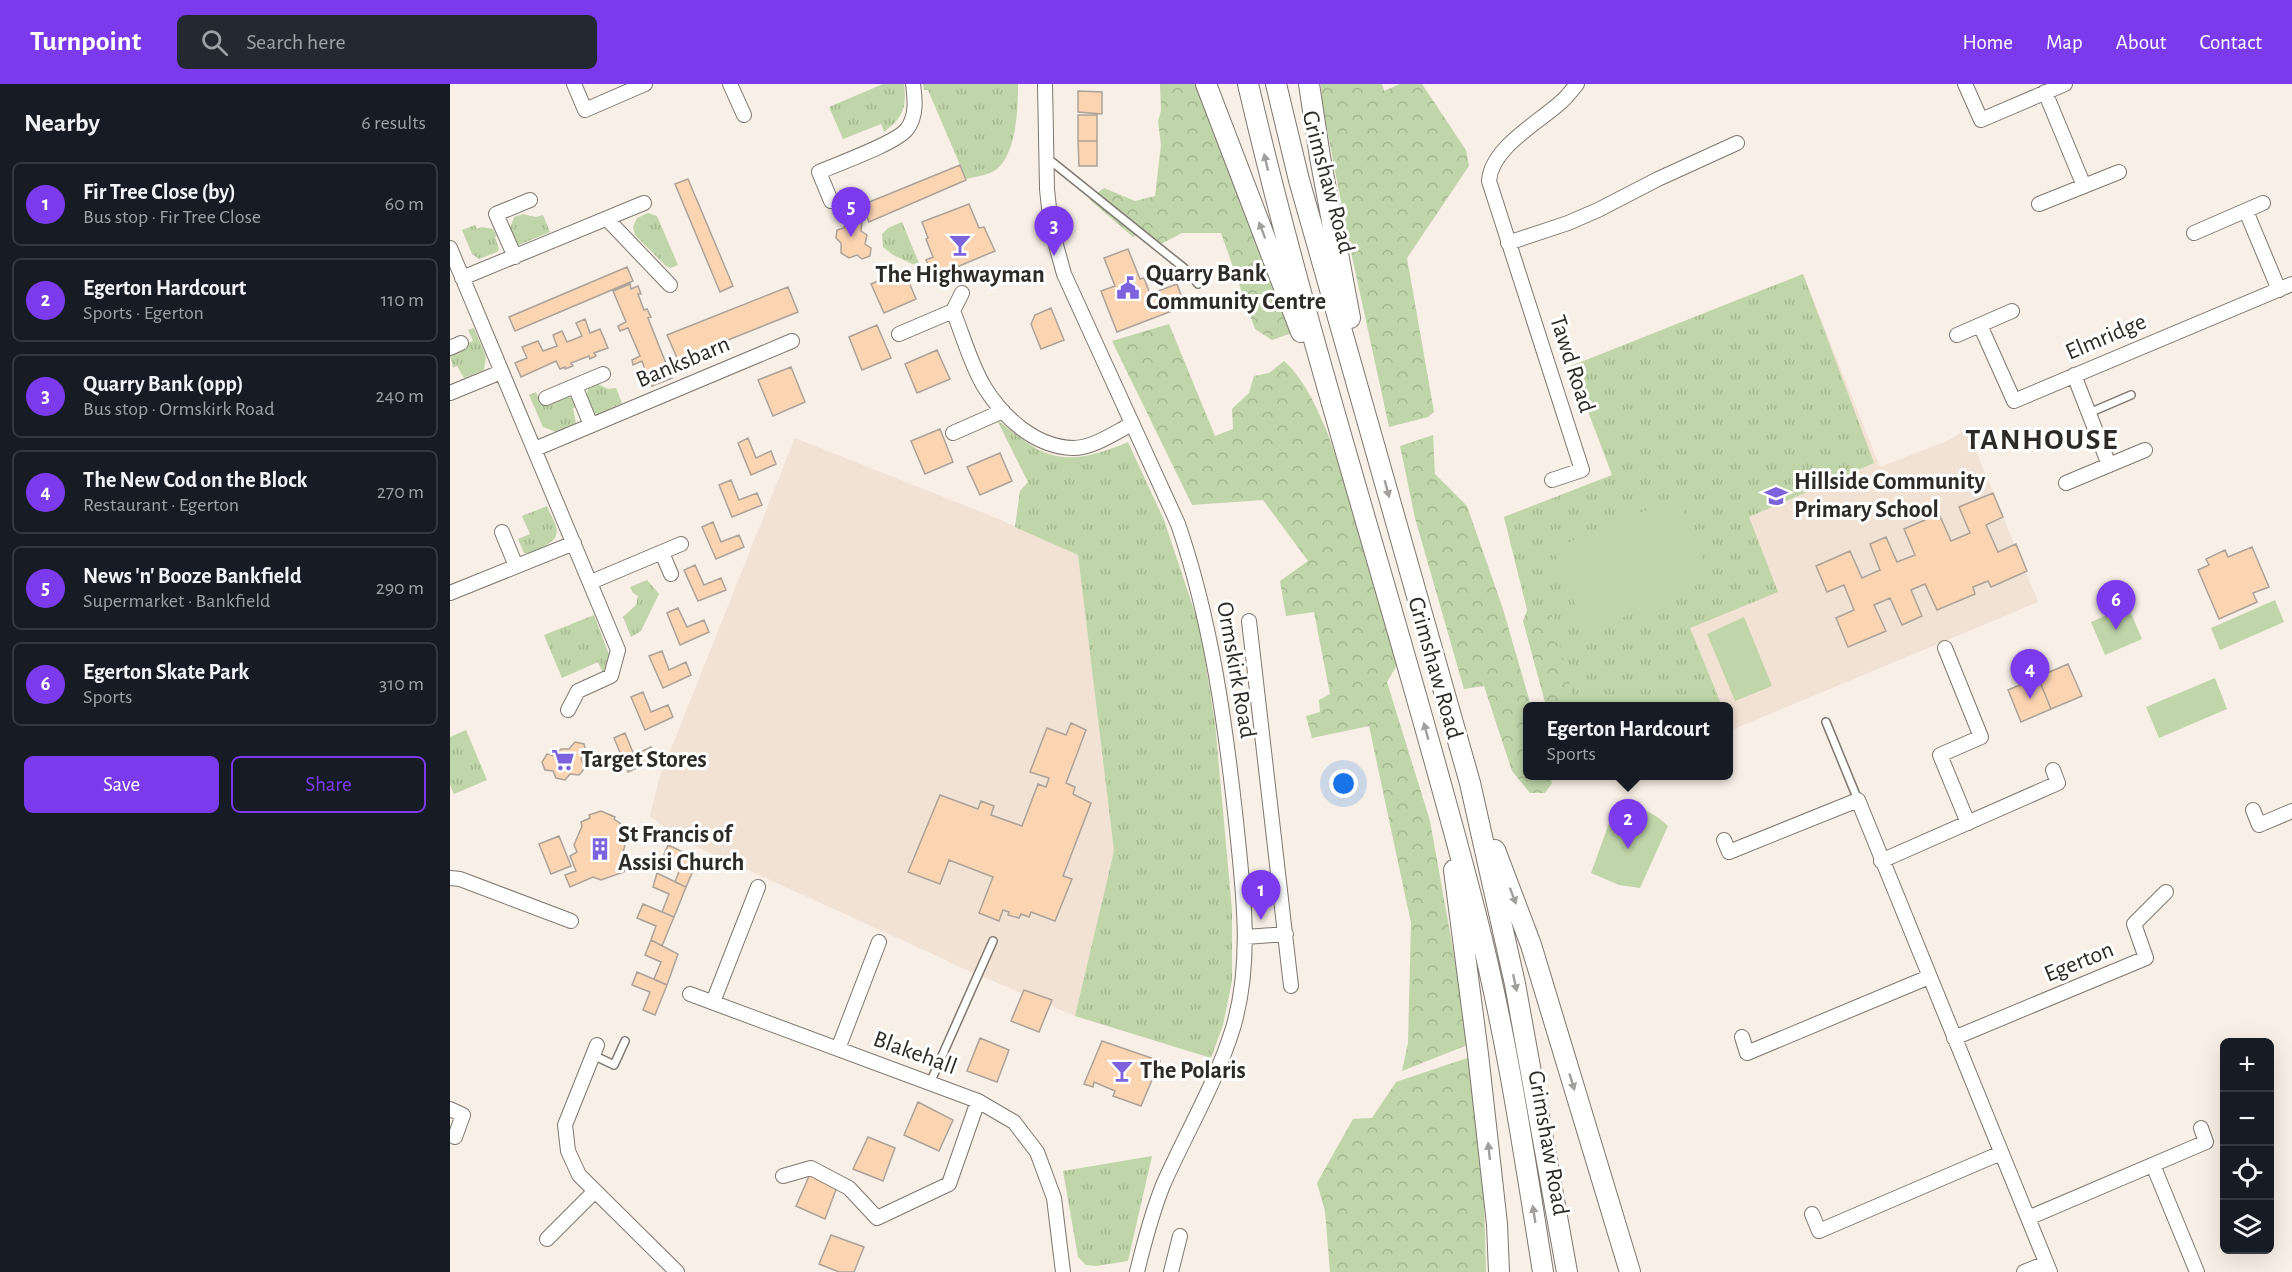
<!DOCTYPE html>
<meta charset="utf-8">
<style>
:root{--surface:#171b24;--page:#242831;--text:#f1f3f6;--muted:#9ea1a6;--line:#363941;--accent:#7c3aed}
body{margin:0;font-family:"Alegreya Sans",sans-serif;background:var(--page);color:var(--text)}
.controls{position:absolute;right:18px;bottom:18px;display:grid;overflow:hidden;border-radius:9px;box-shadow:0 6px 24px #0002}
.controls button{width:54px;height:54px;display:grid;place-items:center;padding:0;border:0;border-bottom:2px solid var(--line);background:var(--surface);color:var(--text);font:30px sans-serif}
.you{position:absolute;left:894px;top:700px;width:21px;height:21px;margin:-15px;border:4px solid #fff;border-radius:50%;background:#1a73e8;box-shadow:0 0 0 9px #1a73e833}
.badge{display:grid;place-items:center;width:39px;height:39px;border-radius:50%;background:var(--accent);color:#fff;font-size:20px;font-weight:700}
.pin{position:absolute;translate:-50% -50px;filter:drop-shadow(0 2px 3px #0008)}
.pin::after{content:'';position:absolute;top:32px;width:21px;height:18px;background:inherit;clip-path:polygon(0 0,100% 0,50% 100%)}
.popup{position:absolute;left:1073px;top:618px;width:210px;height:78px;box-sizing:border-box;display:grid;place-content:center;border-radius:9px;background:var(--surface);filter:drop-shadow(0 2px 4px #0005);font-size:20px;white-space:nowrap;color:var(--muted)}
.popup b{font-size:22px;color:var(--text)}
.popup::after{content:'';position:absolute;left:50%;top:100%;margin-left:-12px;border:12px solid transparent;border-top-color:var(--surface)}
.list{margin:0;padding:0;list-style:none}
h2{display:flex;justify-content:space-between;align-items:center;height:78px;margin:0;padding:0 24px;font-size:26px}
h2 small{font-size:20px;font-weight:400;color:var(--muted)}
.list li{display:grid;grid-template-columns:39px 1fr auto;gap:18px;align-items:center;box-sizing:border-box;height:84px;margin:0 12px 12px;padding:0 12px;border:2px solid var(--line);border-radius:9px}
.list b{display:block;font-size:22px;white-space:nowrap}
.list p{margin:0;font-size:20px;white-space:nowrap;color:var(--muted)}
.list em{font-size:20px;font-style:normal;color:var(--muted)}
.actions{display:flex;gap:12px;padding:18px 24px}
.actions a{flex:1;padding:14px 0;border:2px solid var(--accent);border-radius:9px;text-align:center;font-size:21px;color:var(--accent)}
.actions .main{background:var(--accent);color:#fff}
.icon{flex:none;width:33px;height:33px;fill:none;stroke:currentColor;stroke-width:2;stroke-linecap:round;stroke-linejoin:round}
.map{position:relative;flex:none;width:1842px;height:1188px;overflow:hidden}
header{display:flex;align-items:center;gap:36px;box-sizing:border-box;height:84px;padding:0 30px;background:var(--accent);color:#fff}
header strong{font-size:28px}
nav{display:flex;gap:33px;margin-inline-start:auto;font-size:21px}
.search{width:420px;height:54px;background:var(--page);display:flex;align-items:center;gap:15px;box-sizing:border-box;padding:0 21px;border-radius:9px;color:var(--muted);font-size:22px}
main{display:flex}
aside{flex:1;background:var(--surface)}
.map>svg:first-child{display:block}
.built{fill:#f1e2d3}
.grass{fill:url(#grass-tufts)}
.forest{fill:url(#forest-crowns)}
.park{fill:#c0d5a9}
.building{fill:#fbd5b2;stroke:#aba29a;stroke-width:1.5}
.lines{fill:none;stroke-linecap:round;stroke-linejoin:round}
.service-casing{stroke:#7f776f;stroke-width:10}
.minor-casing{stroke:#7f776f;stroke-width:16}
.secondary-casing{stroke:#7f776f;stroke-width:22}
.service{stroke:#fff;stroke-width:7}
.minor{stroke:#fff;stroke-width:14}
.secondary{stroke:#fff;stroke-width:20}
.oneway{fill:#a09f9e}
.labels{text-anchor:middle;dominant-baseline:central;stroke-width:6;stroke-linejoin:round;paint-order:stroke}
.street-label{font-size:24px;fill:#2d2a27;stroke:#fff}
.poi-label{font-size:24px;font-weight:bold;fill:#2d2a27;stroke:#fff;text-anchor:start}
.district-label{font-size:30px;font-weight:bold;letter-spacing:1.5px;fill:#2d2a27;stroke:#fff}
</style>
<header>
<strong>Turnpoint</strong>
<div class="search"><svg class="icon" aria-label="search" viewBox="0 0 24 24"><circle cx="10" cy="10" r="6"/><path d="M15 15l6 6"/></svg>Search here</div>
<nav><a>Home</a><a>Map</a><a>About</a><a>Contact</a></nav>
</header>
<main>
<aside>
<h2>Nearby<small>6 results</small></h2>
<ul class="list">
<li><span class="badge">1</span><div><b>Fir Tree Close (by)</b><p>Bus stop · Fir Tree Close</p></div><em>60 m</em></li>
<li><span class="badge">2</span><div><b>Egerton Hardcourt</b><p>Sports · Egerton</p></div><em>110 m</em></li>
<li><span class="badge">3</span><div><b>Quarry Bank (opp)</b><p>Bus stop · Ormskirk Road</p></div><em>240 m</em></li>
<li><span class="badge">4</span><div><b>The New Cod on the Block</b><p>Restaurant · Egerton</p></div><em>270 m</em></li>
<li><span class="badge">5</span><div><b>News 'n' Booze Bankfield</b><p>Supermarket · Bankfield</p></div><em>290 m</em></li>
<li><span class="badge">6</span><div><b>Egerton Skate Park</b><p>Sports</p></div><em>310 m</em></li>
</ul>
<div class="actions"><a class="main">Save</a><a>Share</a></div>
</aside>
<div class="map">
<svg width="1842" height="1188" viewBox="0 0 1842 1188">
<defs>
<pattern id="grass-tufts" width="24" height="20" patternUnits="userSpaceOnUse" patternTransform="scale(1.5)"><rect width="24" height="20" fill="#c0d5a9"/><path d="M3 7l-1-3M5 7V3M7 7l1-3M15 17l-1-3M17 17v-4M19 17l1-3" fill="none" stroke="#a5b791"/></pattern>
<pattern id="forest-crowns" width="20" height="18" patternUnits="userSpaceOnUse" patternTransform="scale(1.5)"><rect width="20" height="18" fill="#c0d5a9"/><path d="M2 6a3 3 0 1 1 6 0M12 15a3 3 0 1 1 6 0" fill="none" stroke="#a5b791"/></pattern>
</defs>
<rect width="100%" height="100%" fill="#f8efe6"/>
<path class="built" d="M1353 190 1430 383 1497 357 1517 345 1588 518 1279 647 1278 622H1101L1054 433 1162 391 1121 282Z
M345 354 544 433 628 471 664 767 625 932 498 878V877L230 755 200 732 209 695Z"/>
<path class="grass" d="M433 0H454C457 23 453 34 434 48L431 40 393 55 379 23Z
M473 0H568C568 23 567 68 547 85 540 91 524 93 516 95L478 6H474Z
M198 129 207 132 228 181 221 184 216 182 185 151 183 143 187 134Z
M73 130 86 133 93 131 100 148 69 161 64 156 60 145 64 133Z
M452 138 471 184 443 171 433 163 432 150 438 144Z
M25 141 27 145 32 143 43 145 47 152 45 153 49 165 47 168 29 175 22 170 12 146Z
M1353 190 1424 379 1299 433 1328 508 1240 544 1272 622H1101L1054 433 1162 391 1121 282Z
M24 244 36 272 34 286 14 294 7 282 3 284 0 271 4 265 23 257 18 246Z
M148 300 158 305 166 304 172 319 147 331C140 325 135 314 138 305Z
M86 308 91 320 113 311 122 314 126 323 123 324 126 339 106 348 93 343 79 311Z
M547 336C561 346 574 358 589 366 619 381 649 370 678 358L714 436 750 544 765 639 782 826V897L773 941 761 974 625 932 664 767 628 471 565 443 570 407 578 398Z
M97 422C105 441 116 452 93 463 86 466 81 470 74 469L68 455 80 450 72 432Z
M197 496 209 510 191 547 181 553 173 533 186 521 188 512 183 509 180 503Z
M144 531 160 573 154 592 148 578 112 594 94 551Z
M16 646 37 696 4 710 0 701V653Z
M702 1072 678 1177 646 1182 636 1181 628 1173 613 1087Z"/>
<path class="forest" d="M710 0H750L842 249 822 256 805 245 771 149H732L711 160 693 147 683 153 639 115 654 104 685 117 705 112 711 61 708 37 711 27Z
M871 0H932L934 7 950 0H972L1016 66 1019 82 957 174 984 328 978 333 939 343 898 154 872 19Z
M719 240 765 352 783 345 782 325 799 309 804 292 819 289 834 277C870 308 893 394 908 439 922 485 936 531 950 576L937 598 980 737 1020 960 952 987 958 959 961 839 919 642 862 654 856 632 870 628 869 616 880 610 864 528 836 532 830 497 858 477 813 416 742 421 662 257Z
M983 351 985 390 1017 422 1053 525 1081 622H1078V692H1100L1102 699 1095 709H1080L1062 687 1034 602 1014 605 965 434 950 362Z
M1088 522 1103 534 1125 622H1096L1073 537 1078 524Z
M1020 973 1033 1075 1036 1188H880L875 1127 867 1099 903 1035 922 1034 946 998Z"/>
<path class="park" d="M1228 413 1261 495 1137 549 1103 465Z
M1825 516 1834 538 1770 566 1761 544Z
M1678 522 1692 555 1655 571 1641 538Z
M1294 533 1322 602 1285 617 1257 550Z
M1765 594 1777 625 1709 654 1696 623Z
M1166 720C1187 722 1203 727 1218 742L1190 804 1169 801 1141 789Z"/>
<path class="building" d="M628 7 652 8V30L628 28Z
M628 31H647V57H628Z
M628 57H647V82H629Z
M510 81 516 96 419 138 412 121Z
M238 95 283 202 270 208 225 100Z
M519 120 529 144 534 143 545 167 490 190 491 194 485 196 476 176 483 173 476 155 478 154 472 138Z
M404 132 412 137 411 147 417 151 415 160 421 164 420 172 412 175 407 171 399 174 391 169V159L386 154 387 146 394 144 396 135Z
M678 165 690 195 694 194 700 210 727 200 735 222 667 248 651 207 665 202 654 174Z
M177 183 183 197 65 247 59 233Z
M454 186 466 215 434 229 421 200Z
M180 200 181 205 188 202 191 210H188L194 226 197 225 201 233 198 234 217 282 220 280 223 288 220 289 222 294 202 302 200 299 193 302 191 297 198 294 192 277 183 281 182 276 190 272 178 244 170 247 168 242 176 238 163 207Z
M338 203 348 228 228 276 217 251Z
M601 224 614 256 591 265 581 240 585 231Z
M135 235 140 249 150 245 158 264 144 269 146 272 140 275 139 272 121 279 123 282 115 285V283L110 285 106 277 71 293 65 279 77 274 72 263 88 257 93 267 107 262 103 251 112 247 117 258 132 252 126 239Z
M427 241 441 274 412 286 399 253Z
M487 266 500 295 467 309 455 280Z
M341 283 355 318 323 332 308 296Z
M490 345 503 378 475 390 461 357Z
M298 354 306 374 321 367 326 380 301 391 288 359Z
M550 369 562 397 530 411 517 383Z
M281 396 289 416 307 409 312 421 282 433 269 401Z
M1543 409 1553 433 1536 441 1548 468 1566 460 1577 487 1541 503 1538 497 1523 503 1525 510 1487 526 1475 500 1461 506 1472 532 1452 541 1440 514 1424 521 1436 547 1398 563 1386 534 1404 526 1394 501 1377 508 1366 482 1400 467 1412 494 1430 486 1420 460 1436 453 1447 478 1465 471 1454 445 1489 430 1501 457 1520 449 1509 423Z
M263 438 271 458 289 451 294 463 266 475 252 443Z
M1802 463 1819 503 1803 509 1807 518 1769 535 1748 486 1759 481 1756 475 1775 466 1778 473Z
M245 481 254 501 271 494 276 506 248 517 234 486Z
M228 524 237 543 254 536 259 548 230 561 217 529Z
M212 567 219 586 236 578 241 591 213 604 199 572Z
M1618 580 1632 612 1601 625 1588 593Z
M1588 593 1601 625 1571 638 1558 606Z
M193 608 201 628 218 621 223 633 195 646 181 613Z
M621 639 636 646 616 699 625 703 623 710 641 719 613 792 622 795 605 837 581 828 579 833 571 830 569 834 558 831 559 828 553 826 549 837 529 829 543 793 499 776 490 800 458 788 490 711 528 725 531 717 544 722 541 731 572 742 588 700 596 703 599 694 580 688 597 644 616 651Z
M175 649 184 671 201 663 206 675 178 688 164 654Z
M125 658 134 660 136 668 131 675 135 684 129 691 120 690 115 696 106 694 103 687 95 686 92 678 97 670 105 672 111 665H119Z
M151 727 165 733 164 735 171 740 169 744 175 761 172 772 180 774 174 788 151 796 143 793 120 803 115 791 126 787 120 772 127 768 124 761 132 742 131 738 140 734 139 731Z
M109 752 121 782 101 790 89 760Z
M218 761 248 775 236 803 225 798 231 782 213 773Z
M207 789 236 803 224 833 212 828 219 810 203 803Z
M193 820 224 833 212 862 201 856 206 842 187 834Z
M201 856 228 870 217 901 204 895 211 878 195 871Z
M187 888 217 901 205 931 193 926 200 908 182 901Z
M574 906 602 916 589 948 561 937Z
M530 954 559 966 547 998 517 987Z
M652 957 710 977 691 1022 663 1012 665 1007 644 998 643 1003 634 1000Z
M468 1018 503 1036 489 1067 454 1051Z
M418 1053 445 1064 433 1097 403 1085Z
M360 1090 387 1103 375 1135 346 1122Z
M381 1151 414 1163 404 1188H389L369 1180Z"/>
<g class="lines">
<g class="service-casing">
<path id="service" d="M596 73 734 184 748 200
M1639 329 1681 311
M1376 638 1408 716
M143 971 164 981 175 957
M480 999 543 857"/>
</g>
<g class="minor-casing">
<path id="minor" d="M124 0 135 26 195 0
M280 0 294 31
M595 0 597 105 601 143 614 190 728 440C761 536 775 637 786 737 793 806 803 877 783 944 766 999 736 1049 713 1101 702 1129 694 1159 687 1188
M1515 0 1531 36 1615 0
M1595 8 1634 102
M381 117 369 88C387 80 447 59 457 45 467 32 465 15 463 0
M1589 120 1669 88
M1796 127 1829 206
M157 135 220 201
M1744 149 1813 119
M1058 159 1118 139 1148 126 1208 95 1287 59
M0 164 168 566 161 592 128 607 118 626
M65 173 46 130 80 116
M12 194 194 119
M512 209 503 227C513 251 521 282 535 304 553 333 585 363 623 364 643 364 664 349 682 340
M1530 241 1564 317 1842 200
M449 250 503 227
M1507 251 1562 227
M0 264 11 259
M1624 291 1659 381
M125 302 141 341
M0 309 51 288
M96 314 153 290
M503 349 553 327
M85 365 342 257
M1102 396 1132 386 1039 97C1041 64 1088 39 1111 18 1117 13 1122 6 1127 0
M1616 399 1695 366
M52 448 66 482
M212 469 221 490
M141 498 231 460
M0 509 124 459
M799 537 841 902
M1495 564 1531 653 1490 671 1518 739
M1803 726 1809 741 1842 727
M1274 756 1279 768 1408 716 1600 1188
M1431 777 1608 699 1603 686
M0 794 10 795 121 837
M796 853 836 850
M240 910 528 1017 564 1038 587 1068 604 1114 613 1188
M263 918 308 803
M1292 953 1297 969 1479 893
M1504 954 1696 874 1684 840 1716 808
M147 961 115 1041 118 1067 129 1091 227 1188
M388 965 429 858
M0 1025 13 1031 5 1053
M1703 1081 1747 1188
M333 1092 361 1084 399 1104 427 1134 499 1100 528 1017
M1362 1130 1369 1147 1551 1069
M1578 1134 1756 1058 1751 1044
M97 1155 145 1107
M721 1188 730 1152
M1574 1188 1596 1179"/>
</g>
<g class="secondary-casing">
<path id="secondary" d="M756 0 851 248
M798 0C863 280 955 553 1026 831 1056 948 1074 1069 1093 1188
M826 0 849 96 1020 699 1065 900 1117 1188
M859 0 870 73 900 234
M1045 766 1081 861 1180 1188
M1004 786 1028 970 1047 1140 1049 1188"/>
</g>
<use href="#service" class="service"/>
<use href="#minor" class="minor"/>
<use href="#secondary" class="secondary"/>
</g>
<defs><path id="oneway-solid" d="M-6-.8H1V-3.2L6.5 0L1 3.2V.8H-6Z" transform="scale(1.5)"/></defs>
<g class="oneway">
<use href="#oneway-solid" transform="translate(816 78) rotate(-103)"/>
<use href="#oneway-solid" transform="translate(812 146) rotate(-111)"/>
<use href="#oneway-solid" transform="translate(937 405) rotate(75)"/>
<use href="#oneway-solid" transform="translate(976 647) rotate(-105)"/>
<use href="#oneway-solid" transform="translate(1063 812) rotate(69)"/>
<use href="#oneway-solid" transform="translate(1065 899) rotate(78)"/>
<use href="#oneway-solid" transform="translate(1122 998) rotate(73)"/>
<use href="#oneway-solid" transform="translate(1039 1067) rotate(-96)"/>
<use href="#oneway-solid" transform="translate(1084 1130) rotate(-99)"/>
</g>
<defs>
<g id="bar-bare" transform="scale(1.8)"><path d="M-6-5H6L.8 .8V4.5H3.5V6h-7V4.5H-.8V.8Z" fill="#7c62dd" stroke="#fff" stroke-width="2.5" paint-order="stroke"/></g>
<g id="civic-bare" transform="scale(1.8)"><path d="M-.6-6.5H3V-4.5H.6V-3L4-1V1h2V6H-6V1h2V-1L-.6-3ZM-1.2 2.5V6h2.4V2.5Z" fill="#7c62dd" stroke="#fff" stroke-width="2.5" paint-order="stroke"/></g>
<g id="school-bare" transform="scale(1.8)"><path d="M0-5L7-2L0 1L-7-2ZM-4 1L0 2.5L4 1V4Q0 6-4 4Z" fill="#7c62dd" stroke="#fff" stroke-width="2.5" paint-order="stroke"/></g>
<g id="supermarket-bare" transform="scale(1.8)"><path d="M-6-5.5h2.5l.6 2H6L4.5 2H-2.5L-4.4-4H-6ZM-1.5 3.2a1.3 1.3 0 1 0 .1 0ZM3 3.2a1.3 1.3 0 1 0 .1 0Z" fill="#7c62dd" stroke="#fff" stroke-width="2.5" paint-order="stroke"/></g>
<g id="building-bare" transform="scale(1.8)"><path d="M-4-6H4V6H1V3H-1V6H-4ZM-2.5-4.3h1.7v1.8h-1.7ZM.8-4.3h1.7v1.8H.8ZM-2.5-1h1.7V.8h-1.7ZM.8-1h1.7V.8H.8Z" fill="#7c62dd" stroke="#fff" stroke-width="2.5" paint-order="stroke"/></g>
</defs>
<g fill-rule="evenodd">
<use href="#bar-bare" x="510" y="161"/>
<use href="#civic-bare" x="678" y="204"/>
<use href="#school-bare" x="1326" y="412"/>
<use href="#supermarket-bare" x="113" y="676"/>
<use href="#building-bare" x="150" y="765"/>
<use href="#bar-bare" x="672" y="987"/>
</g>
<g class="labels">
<g class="street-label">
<text transform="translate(878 98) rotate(75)">Grimshaw Road</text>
<text transform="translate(1656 253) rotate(-23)">Elmridge</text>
<text transform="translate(233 278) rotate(-23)">Banksbarn</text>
<text transform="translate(1122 280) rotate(72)">Tawd Road</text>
<text transform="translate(985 584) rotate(74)">Grimshaw Road</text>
<text transform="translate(786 586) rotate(80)">Ormskirk Road</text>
<text transform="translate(1629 878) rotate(-22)">Egerton</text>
<text transform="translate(465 969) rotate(20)">Blakehall</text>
<text transform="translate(1098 1059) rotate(80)">Grimshaw Road</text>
</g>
<g class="poi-label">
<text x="696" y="190">Quarry Bank<tspan x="696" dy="28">Community Centre</tspan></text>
<text x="510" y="191" text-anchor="middle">The Highwayman</text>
<text x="1344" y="398">Hillside Community<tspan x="1344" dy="28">Primary School</tspan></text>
<text x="131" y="676">Target Stores</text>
<text x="168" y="751">St Francis of<tspan x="168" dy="28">Assisi Church</tspan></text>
<text x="690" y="987">The Polaris</text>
</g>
<g class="district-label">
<text x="1592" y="356">TANHOUSE</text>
</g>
</g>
</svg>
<div class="controls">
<button>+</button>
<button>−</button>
<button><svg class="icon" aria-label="locate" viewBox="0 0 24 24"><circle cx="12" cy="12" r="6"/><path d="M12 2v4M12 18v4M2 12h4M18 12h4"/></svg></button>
<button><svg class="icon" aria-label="layers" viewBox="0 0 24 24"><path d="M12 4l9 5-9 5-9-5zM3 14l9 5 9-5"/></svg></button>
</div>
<div class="you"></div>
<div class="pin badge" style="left:811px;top:836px">1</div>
<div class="pin badge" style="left:1178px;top:765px">2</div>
<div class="popup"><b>Egerton Hardcourt</b>Sports</div>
<div class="pin badge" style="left:604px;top:172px">3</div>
<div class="pin badge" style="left:1580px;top:615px">4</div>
<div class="pin badge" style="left:401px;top:153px">5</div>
<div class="pin badge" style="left:1666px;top:546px">6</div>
</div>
</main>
